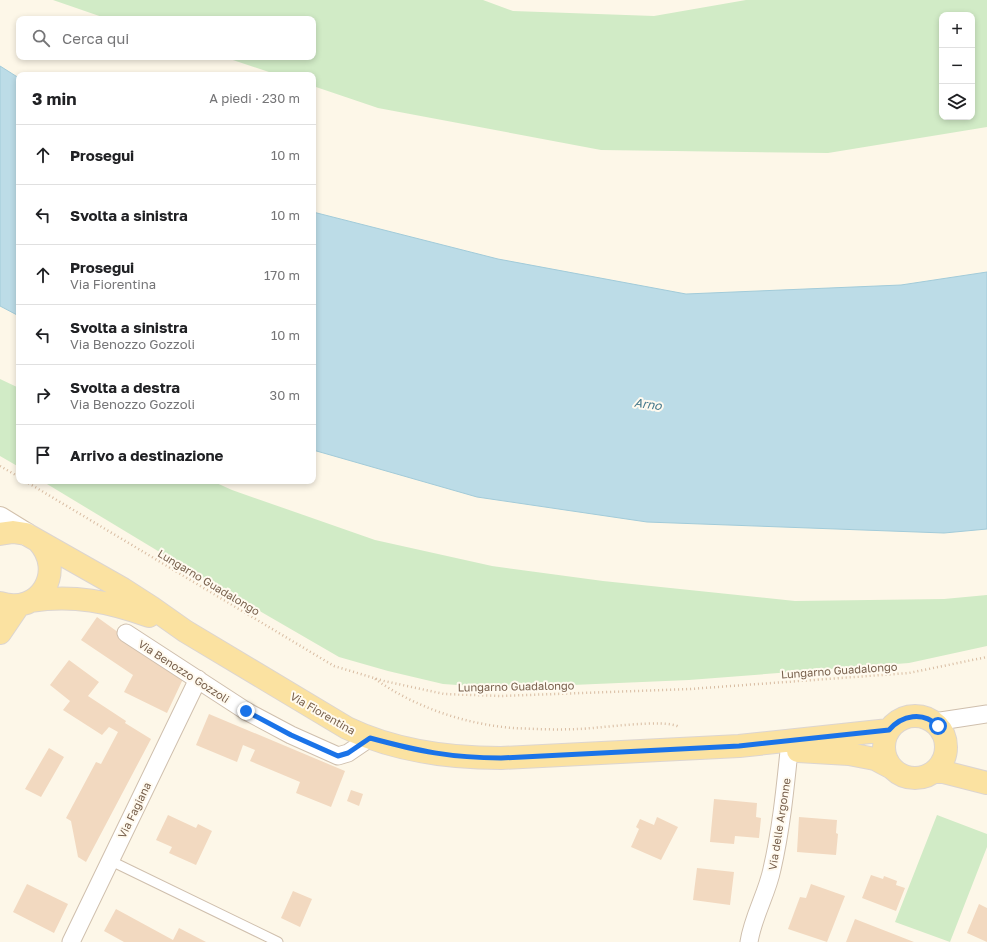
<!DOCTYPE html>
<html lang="it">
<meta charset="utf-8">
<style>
:root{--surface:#fff;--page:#f6f6f6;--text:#202124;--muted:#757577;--line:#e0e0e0}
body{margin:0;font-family:"Golos Text",sans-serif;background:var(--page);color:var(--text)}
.controls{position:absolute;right:12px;top:12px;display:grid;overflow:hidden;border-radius:8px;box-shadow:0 2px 6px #0003}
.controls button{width:36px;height:36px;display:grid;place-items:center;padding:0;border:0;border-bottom:1px solid var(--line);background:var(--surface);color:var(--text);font:20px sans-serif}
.stop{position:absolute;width:12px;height:12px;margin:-9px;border:3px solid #1a73e8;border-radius:50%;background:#fff}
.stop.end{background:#1a73e8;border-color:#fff;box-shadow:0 1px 4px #0008}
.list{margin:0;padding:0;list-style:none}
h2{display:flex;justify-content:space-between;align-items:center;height:52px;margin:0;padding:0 16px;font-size:17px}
h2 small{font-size:13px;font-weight:400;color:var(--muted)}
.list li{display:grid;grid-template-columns:26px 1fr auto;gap:12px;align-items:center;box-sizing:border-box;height:60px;padding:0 16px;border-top:1px solid var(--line)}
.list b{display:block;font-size:15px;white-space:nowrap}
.list p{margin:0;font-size:13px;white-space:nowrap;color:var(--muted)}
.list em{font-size:13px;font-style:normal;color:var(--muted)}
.icon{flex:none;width:22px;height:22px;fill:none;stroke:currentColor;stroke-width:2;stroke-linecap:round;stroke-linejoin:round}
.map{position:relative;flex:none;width:987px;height:942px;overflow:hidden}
.search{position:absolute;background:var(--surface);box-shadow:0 2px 6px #0003;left:16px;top:16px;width:300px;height:44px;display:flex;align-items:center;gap:10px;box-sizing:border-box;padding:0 14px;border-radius:8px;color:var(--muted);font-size:15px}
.panel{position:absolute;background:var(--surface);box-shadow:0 2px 6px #0003;left:16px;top:72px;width:300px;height:412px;border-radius:8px}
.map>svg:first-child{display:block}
.green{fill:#d1ebc6;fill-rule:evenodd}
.water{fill:#bcdce7;stroke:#a2cbd9}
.building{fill:#f2d9c0}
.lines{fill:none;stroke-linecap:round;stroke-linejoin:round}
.service-casing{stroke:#cfbfad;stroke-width:11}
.minor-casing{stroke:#cfbfad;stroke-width:19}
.secondary-casing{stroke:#d2c0ab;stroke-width:24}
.primary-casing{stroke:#dcd5d0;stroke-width:24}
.path{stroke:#d8bca2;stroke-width:2.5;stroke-dasharray:1 3;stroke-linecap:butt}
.service{stroke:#fff;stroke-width:9}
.minor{stroke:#fff;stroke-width:17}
.secondary{stroke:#fff;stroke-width:22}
.primary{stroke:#fbe2a1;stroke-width:22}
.route{stroke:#1a73e8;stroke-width:5}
.labels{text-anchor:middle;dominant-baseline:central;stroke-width:4;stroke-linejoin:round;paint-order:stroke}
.street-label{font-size:11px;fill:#775f4b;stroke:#fffaef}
.water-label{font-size:12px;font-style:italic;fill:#45788b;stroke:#fffaef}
</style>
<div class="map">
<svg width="987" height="942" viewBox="0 0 987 942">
<rect width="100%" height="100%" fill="#fdf7e8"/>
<path class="green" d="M53 0H483L513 11 654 16 746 0H987V127L828 153 601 150 378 108 313 86V75H278L224 57H313V19H108ZM942 15H972V117H942Z
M0 379 19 388V467L0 456Z
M42 481H212L232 490 375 540 492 566 603 581 795 601 944 599 987 595V646L909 663 689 680 501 688 443 684 388 671 339 657 201 577Z
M937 815 987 834V847L950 942 895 922Z"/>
<path class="water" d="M0 66 19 78V316L0 306Z
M313 212 498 259 686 294 901 285 987 272V529L944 533 647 522 477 497 313 450Z"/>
<path class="building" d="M97 617 183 679 167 713 124 692 133 675 81 640Z
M69 660 99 682 88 696 126 721 125 723 151 739 86 862 78 857 71 821 66 818 96 762 101 764 118 732 109 727 102 735 63 710 70 701 50 685Z
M209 714 345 771 331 807 296 793 300 782 250 761 255 750 243 745 237 762 196 745Z
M49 748 64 757 41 797 25 789Z
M351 790 363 794 359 806 347 801Z
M714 799 757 803 756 817 761 818 759 838 735 836 734 844 710 842Z
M168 815 196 828 198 824 212 831 196 865 169 853 172 847 156 840Z
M657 817 678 827 661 860 631 847 639 829 636 827 640 819 654 825Z
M799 817 837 820 836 833 838 834 836 855 797 852Z
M697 868 734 872 730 905 693 900Z
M871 875 883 879 884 876 897 881 896 885 905 888 896 911 862 898Z
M27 884 68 904 54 933 13 912Z
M811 884 845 896 827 942 788 929 800 897 806 898Z
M293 891 312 899 300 927 281 918Z
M979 904 987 908V942L967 933Z
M116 909 173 940 179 928 206 942H124L104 931Z
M855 919 914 942H846Z"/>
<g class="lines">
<g class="service-casing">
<path id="service" d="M109 860 278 942"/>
</g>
<g class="minor-casing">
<path id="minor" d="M126 633 246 711 291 735 338 756 348 753 370 738
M934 722 987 714
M71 942 198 679
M749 942C753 916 767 894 772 869 781 830 785 790 789 751"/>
</g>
<g class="secondary-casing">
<path id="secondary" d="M0 518 26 534"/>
</g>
<g class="primary-casing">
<path id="primary" d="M0 534 13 532 26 534 123 589 151 607 185 631 347 728C395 751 448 758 501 758L739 746 889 730
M31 601C73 594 110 602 149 616
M0 603C40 616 66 571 38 541
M0 633 19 605
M884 747a31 31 0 1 1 62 0a31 31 0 1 1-62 0Z
M798 751 849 754 875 759 892 768
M936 770 987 783"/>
</g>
<path class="path" d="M0 466 19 477
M25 481 334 666 384 681 444 694 501 696 690 689 909 673 987 657
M375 679C415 707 464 724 513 728 534 729 556 730 577 729 595 729 666 718 679 727"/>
<use href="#service" class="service"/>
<use href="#minor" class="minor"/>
<use href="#secondary" class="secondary"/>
<use href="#primary" class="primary"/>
</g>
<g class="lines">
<path class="route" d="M246 711 291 735 338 756 348 753 370 738C418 751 451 758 501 758L739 746 889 730C902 715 923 711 938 726"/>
</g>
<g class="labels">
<g class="street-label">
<text transform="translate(209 582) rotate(31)">Lungarno Guadalongo</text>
<text transform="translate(839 670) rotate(-4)">Lungarno Guadalongo</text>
<text transform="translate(184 671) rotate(33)">Via Benozzo Gozzoli</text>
<text transform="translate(516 686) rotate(-1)">Lungarno Guadalongo</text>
<text transform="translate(323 713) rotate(30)">Via Fiorentina</text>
<text transform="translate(134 810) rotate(-64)">Via Fagiana</text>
<text transform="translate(779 824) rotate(-81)">Via delle Argonne</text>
</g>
<g class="water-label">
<text transform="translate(648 404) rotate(8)">Arno</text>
</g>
</g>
</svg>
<div class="controls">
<button>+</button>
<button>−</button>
<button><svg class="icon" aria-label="layers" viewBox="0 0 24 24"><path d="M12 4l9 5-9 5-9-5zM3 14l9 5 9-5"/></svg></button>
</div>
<div class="stop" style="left:938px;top:726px"></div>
<div class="stop end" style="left:246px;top:711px"></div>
<div class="search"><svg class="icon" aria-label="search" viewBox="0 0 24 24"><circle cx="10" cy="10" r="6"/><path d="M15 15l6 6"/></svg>Cerca qui</div>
<section class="panel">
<h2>3 min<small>A piedi · 230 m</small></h2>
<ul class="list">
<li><svg class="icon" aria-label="ahead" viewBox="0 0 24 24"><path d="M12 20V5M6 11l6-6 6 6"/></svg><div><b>Prosegui</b></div><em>10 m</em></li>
<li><svg class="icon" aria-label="left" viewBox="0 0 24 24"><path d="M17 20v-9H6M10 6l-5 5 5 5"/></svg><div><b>Svolta a sinistra</b></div><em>10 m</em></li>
<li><svg class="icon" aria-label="ahead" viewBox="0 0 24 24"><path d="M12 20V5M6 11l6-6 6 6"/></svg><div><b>Prosegui</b><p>Via Fiorentina</p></div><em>170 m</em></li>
<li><svg class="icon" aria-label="left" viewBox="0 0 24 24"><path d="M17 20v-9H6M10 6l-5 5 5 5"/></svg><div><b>Svolta a sinistra</b><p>Via Benozzo Gozzoli</p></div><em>10 m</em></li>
<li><svg class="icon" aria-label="right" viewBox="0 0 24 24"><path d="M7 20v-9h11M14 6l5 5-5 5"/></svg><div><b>Svolta a destra</b><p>Via Benozzo Gozzoli</p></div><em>30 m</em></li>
<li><svg class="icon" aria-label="arrive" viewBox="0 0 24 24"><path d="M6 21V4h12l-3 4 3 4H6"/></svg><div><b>Arrivo a destinazione</b></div></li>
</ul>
</section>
</div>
